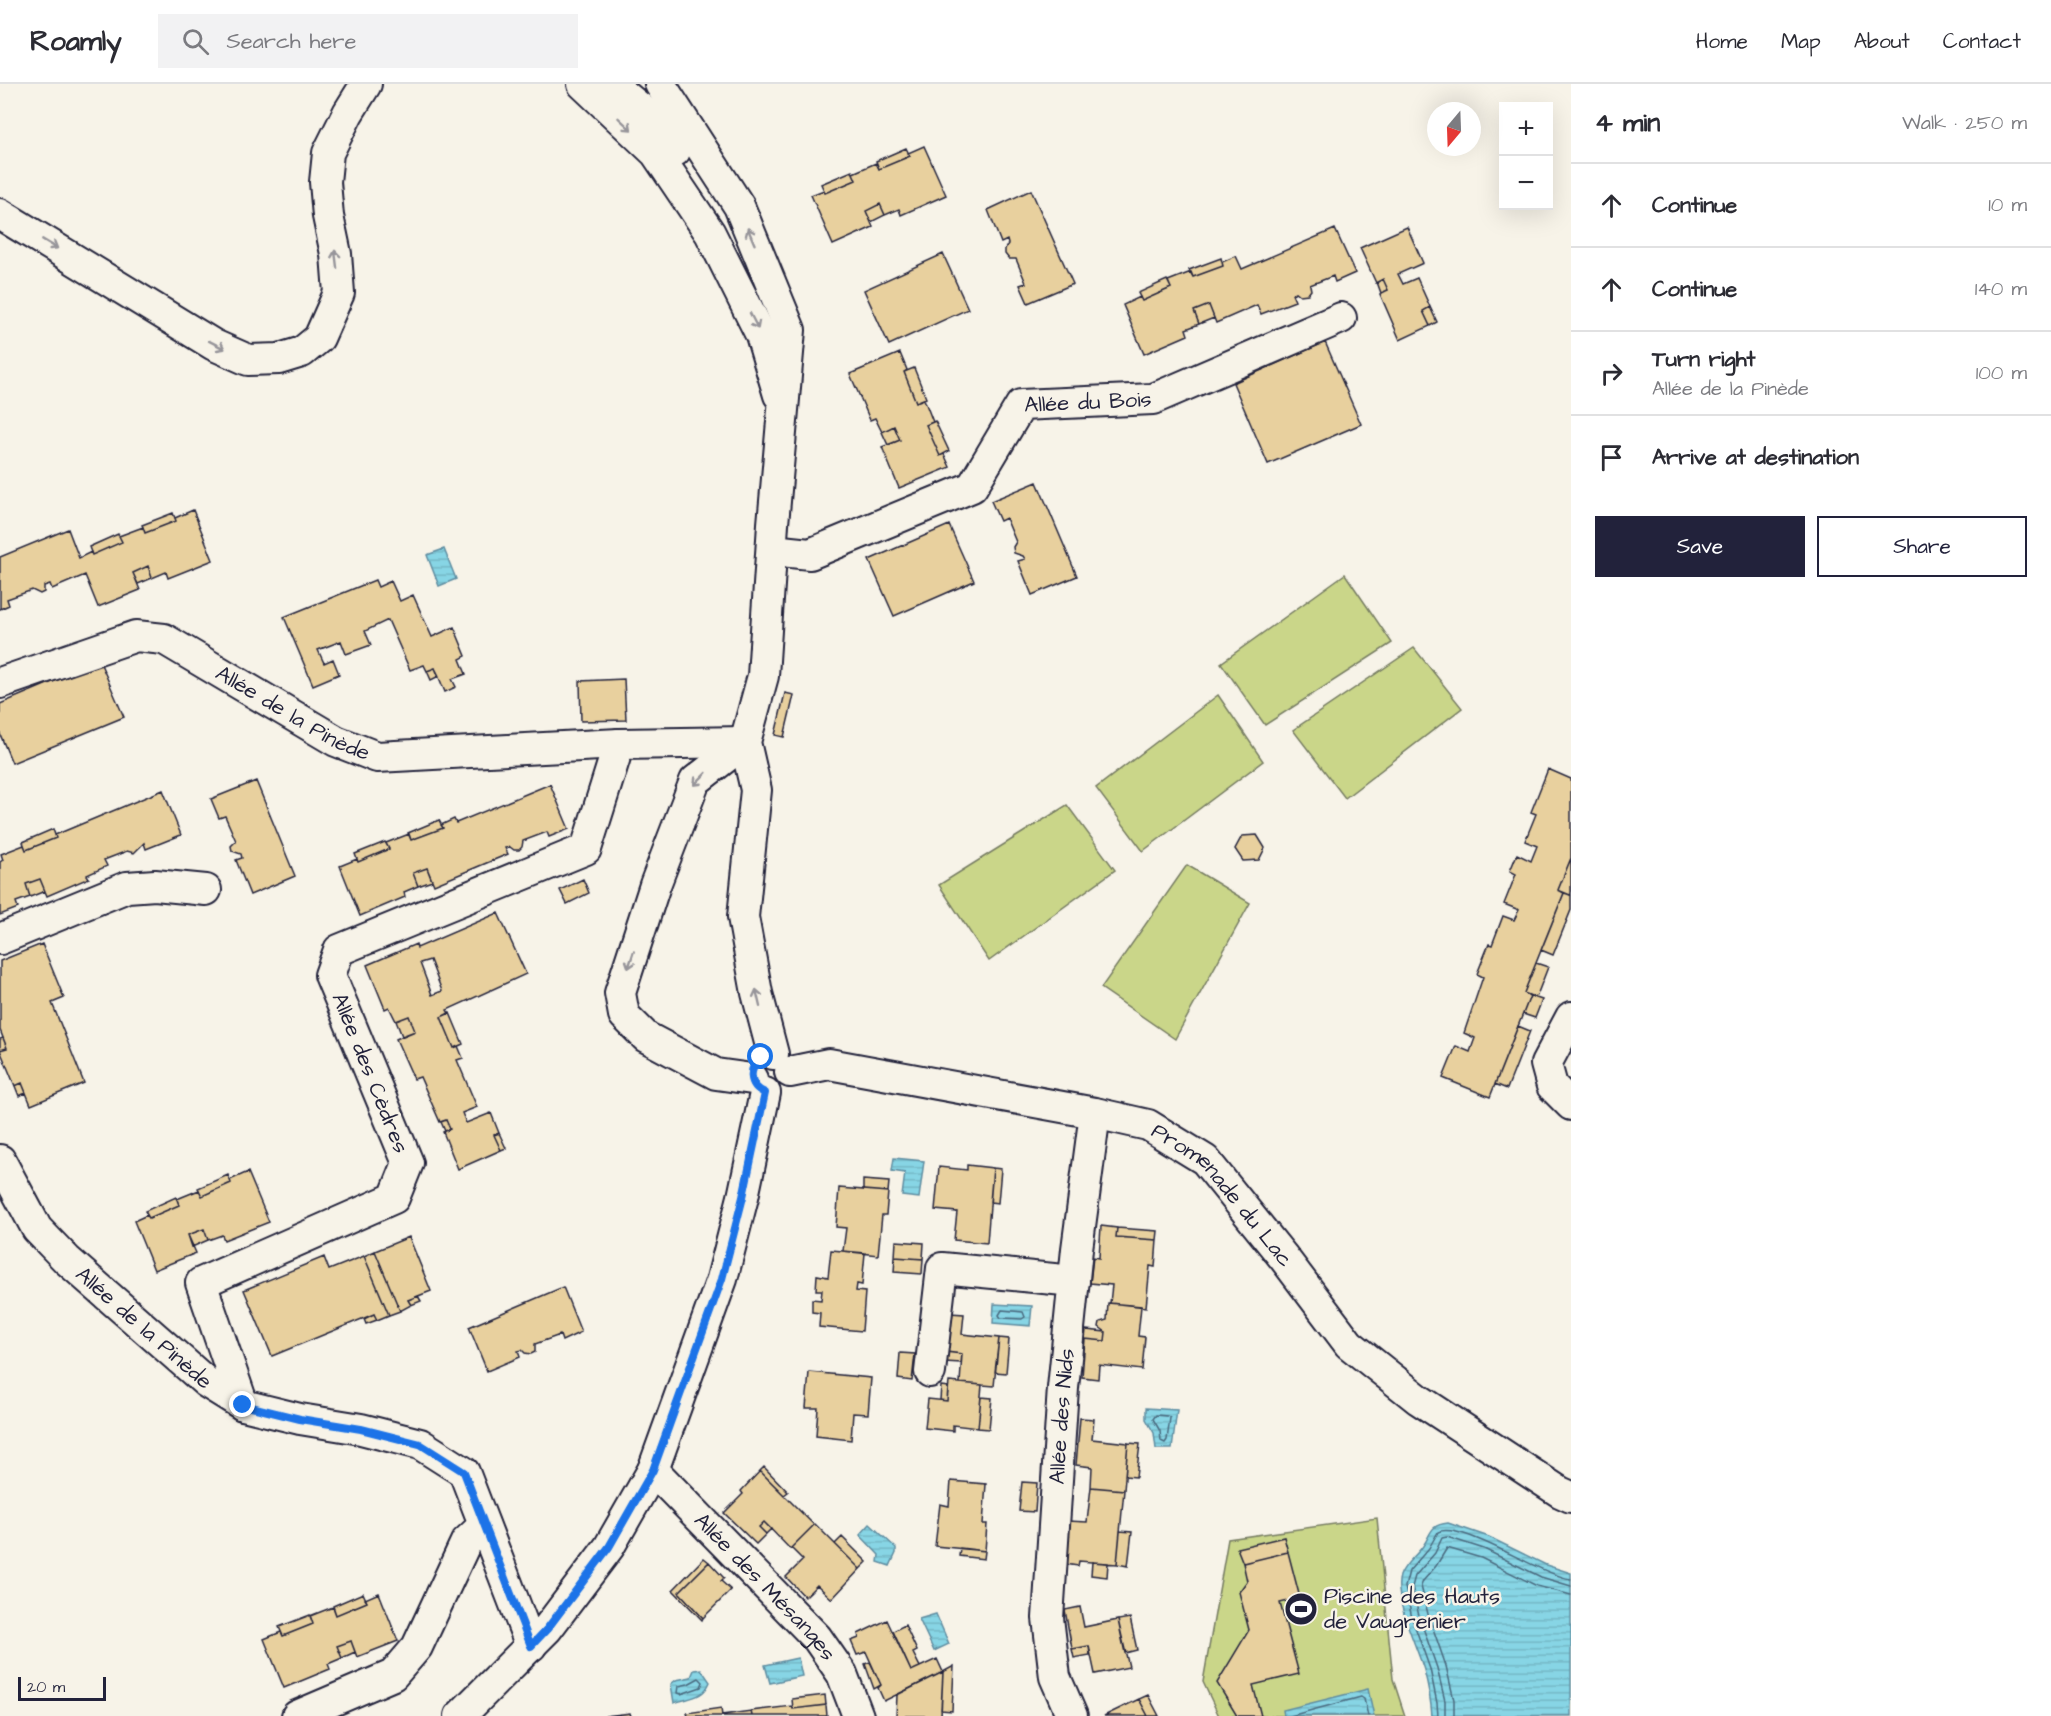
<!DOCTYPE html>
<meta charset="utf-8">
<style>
:root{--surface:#fff;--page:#f2f2f3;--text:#2b2b33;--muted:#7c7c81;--line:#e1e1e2;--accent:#22223b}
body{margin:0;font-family:"Architects Daughter",sans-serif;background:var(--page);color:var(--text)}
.controls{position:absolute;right:18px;top:18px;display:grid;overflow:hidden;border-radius:0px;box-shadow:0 6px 24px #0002}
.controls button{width:54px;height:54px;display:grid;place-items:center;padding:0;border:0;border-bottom:2px solid var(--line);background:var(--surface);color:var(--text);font:30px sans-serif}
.compass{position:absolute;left:1427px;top:18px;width:54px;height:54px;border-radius:50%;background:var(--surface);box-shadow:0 6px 24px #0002;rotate:199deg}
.scale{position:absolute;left:18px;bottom:15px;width:88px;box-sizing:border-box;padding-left:6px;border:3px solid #22223b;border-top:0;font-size:16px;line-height:21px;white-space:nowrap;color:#22223b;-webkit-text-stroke:4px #f7f3e8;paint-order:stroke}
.stop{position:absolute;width:18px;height:18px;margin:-14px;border:4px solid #1a73e8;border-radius:50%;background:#fff}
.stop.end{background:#1a73e8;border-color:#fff;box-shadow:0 2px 6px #0008}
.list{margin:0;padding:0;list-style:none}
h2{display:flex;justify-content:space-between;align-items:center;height:78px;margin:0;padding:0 24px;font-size:26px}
h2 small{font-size:20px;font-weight:400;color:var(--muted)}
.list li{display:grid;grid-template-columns:39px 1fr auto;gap:18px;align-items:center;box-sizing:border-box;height:84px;padding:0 24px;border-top:2px solid var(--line)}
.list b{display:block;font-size:22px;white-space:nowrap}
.list p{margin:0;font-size:20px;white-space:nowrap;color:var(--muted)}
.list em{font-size:20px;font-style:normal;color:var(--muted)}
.actions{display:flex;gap:12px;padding:18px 24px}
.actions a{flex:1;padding:14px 0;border:2px solid var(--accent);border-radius:0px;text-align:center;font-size:21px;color:var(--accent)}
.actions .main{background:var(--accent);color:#fff}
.icon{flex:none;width:33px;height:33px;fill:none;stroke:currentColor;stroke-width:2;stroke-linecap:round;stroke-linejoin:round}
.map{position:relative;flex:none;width:1571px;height:1632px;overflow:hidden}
header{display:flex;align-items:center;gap:36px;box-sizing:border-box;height:84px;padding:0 30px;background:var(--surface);border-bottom:2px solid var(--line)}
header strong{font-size:28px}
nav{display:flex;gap:33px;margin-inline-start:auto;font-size:21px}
.search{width:420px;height:54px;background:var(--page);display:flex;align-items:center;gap:15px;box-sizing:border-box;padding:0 21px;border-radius:0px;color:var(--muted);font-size:22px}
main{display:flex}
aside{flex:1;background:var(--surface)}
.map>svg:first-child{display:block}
.pitch{fill:#cad689;stroke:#767c62;stroke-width:1.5}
.water{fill:url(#water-rules);stroke:#5f8da1;stroke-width:1.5}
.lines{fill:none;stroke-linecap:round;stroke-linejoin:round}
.shore{stroke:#4a6a7f;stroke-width:1.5}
.building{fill:#e8d09e;stroke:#22223b;stroke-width:1.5;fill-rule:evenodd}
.minor-casing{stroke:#22223b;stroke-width:34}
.minor{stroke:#f7f3e8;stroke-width:30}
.oneway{stroke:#97959a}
.route{stroke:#1a73e8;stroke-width:8}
.labels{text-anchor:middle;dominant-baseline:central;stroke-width:5;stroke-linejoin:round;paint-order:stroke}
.street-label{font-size:22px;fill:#22223b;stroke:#f7f3e8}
.poi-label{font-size:22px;fill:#22223b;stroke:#f7f3e8;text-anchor:start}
</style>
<header>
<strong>Roamly</strong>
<div class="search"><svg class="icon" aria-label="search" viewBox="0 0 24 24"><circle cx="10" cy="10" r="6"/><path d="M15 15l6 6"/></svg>Search here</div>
<nav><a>Home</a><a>Map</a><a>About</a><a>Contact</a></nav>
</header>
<main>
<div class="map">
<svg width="1571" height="1632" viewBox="0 0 1571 1632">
<defs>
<pattern id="water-rules" width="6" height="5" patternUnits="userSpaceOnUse" patternTransform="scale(1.5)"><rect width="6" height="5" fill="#87d5e5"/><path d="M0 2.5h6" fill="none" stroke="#74b7c5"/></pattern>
</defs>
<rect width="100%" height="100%" fill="#f7f3e8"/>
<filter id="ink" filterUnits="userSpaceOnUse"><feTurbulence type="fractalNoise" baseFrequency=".0167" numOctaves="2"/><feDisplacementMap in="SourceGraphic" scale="12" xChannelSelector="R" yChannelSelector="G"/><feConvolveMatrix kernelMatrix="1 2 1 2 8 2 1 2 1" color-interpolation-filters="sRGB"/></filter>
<g filter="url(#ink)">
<path class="pitch" d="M1345 490 1392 559 1265 641 1221 579Z
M1414 564 1462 624 1345 714 1293 646Z
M1218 611 1263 677 1143 767 1096 704Z
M1067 721 1115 786 989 877 939 801Z
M1187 781 1250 819 1175 955 1101 904Z
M1377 1434 1393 1595 1405 1632H1219L1203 1598 1228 1455Z"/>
<path class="water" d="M444 465 456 495 439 502 427 471Z
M894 1074 924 1077 919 1114 902 1112 905 1089 892 1087Z
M994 1220 1032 1222 1030 1242 993 1239Z
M1146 1324 1177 1326 1172 1365H1156L1154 1349 1146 1335Z
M1448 1439 1489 1453 1546 1481 1571 1489V1632H1432C1431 1617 1428 1601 1424 1586 1417 1563 1393 1514 1400 1492 1404 1480 1416 1472 1423 1462 1432 1449 1429 1441 1448 1439Z
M870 1440 896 1464V1469L890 1482 878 1478 879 1471 860 1451Z
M936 1530 949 1560 934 1567 919 1535Z
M798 1574 802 1592 770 1599 765 1581Z
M701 1585 710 1598C703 1615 690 1613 674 1619L671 1600 676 1596 691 1593 694 1586Z
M1368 1605 1374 1632H1284L1283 1626Z"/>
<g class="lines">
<path class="shore" d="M1002 1226 1023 1228 1025 1233 1022 1235 1001 1234 999 1231Z
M1156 1331 1167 1332 1170 1334 1167 1356 1165 1359 1161 1357 1160 1347 1153 1335Z
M699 1594 703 1598 701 1603 681 1610 678 1609 679 1602 688 1600Z
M1290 1632 1361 1613 1364 1615 1368 1632
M1438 1632 1437 1619 1430 1585 1412 1534 1405 1503 1409 1487 1429 1464 1438 1448C1462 1437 1540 1491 1571 1495
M1445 1632V1617L1437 1584 1419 1532 1412 1503 1415 1492 1435 1469 1442 1454 1447 1453 1484 1465 1541 1493 1571 1502
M1454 1632V1616L1446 1582 1428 1530 1421 1502 1423 1497 1436 1482 1447 1464 1481 1474 1537 1502 1571 1511"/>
</g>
<path class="building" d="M924 62 946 111 901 131 899 125 885 131 880 120 866 127 873 143 833 161 811 111 824 106 825 109 856 96 853 89 876 79 879 85 910 72 908 69Z
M906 64 910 72 879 85 876 77Z
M852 87 856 96 825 109 821 100Z
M1031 106 1073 200 1028 219 1020 201 1026 199 1016 175H1009L1005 170V165L1008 160 1007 156 1001 159 988 126Z
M880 120 885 131 871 138 866 127Z
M1407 143 1423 179 1398 190 1403 200 1417 194 1430 223 1423 227 1430 242 1400 256 1380 210 1388 206 1383 195 1376 199 1360 164Z
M1335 145 1355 189 1335 198 1333 192 1310 201 1311 206 1308 210 1300 211 1296 208 1292 210 1295 217 1261 230 1257 221 1216 239 1209 221 1194 227 1199 240 1186 245 1188 251 1144 270 1123 221 1140 213 1142 217 1171 204 1168 197 1191 188 1193 193 1223 182 1222 178 1236 172 1242 185Z
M943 170 968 225 889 261 864 206Z
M1221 174 1223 182 1193 193 1189 186Z
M1383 195 1388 206 1381 209 1377 198Z
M1167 196 1171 204 1142 217 1138 209Z
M1209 221 1214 234 1199 240 1194 227Z
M1430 223 1437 238 1430 242 1423 227Z
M1325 258 1361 340 1268 380 1233 299Z
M900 269 907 286 904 288 916 318 924 315 933 338 926 341 940 372 944 370 950 383 899 404 882 363 900 356 894 342 882 348 875 334 870 336 850 290Z
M914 284 926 314 916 318 904 288Z
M935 337 949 367 940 372 926 341Z
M894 342 900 356 888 361 882 348Z
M1037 398 1077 492 1032 511 1018 477 1025 475 1023 472 1014 469 1013 463 1016 458 1006 434 1000 437 991 417Z
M193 426 213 476 168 494 166 488 152 494 148 482 133 489 140 506 98 523 85 491 52 505 50 500 44 502V508L40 510 32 506 7 515 9 521 0 525V473L68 445 79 474 91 468 92 471 122 458 119 452 143 443 145 449 176 437 175 434Z
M173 429 176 437 145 449 142 441Z
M949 441 974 497 894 532 869 476Z
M118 450 122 458 92 471 89 463Z
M148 482 152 494 138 500 133 489Z
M375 496 378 503 391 497 400 517 413 511 432 553 454 543 466 572 460 575 466 590 452 595 456 603 445 608 435 584 427 587 424 581 410 586 388 536 365 547 371 561 346 570 341 557 318 566 324 579 333 575 339 590 313 601 284 533Z
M100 578 124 633 12 679 0 650V620Z
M435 584 439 592 431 596 427 587Z
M624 595 626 636 581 637 580 597Z
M785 609 794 611 784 653 775 651Z
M1548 685 1571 695V774L1558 806 1564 809 1524 909 1530 912 1490 1013 1443 994 1456 962 1470 968 1475 954 1464 949 1483 893 1477 890 1489 860 1492 861 1503 832 1514 836 1519 826 1504 820 1516 790 1510 787 1517 770 1531 777 1537 762 1525 757 1536 730 1531 728Z
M256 697 295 792 250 811 236 776 242 774 241 770 232 767 231 762 236 757 225 732 219 734 211 715Z
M550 700 569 745 549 753 547 748 523 757 522 763 519 766H514L510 763 505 764 508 770 434 801 427 784 413 789 418 802 404 808 405 813 360 832 340 782 357 775 358 778 389 765 386 759 409 750 411 756 443 744 441 741 454 735 456 739Z
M163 706 181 751 146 765 144 759 134 769 127 767 104 776 107 782 87 791 89 794 47 812 40 795 26 800 30 813 16 818 18 824 0 831V778L3 776 1 770 24 761 26 766 56 754 55 751Z
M439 736 443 744 411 756 408 749Z
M53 745 56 754 26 766 23 758Z
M1257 751 1265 764 1259 776 1243 777 1235 765 1242 752Z
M385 758 389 765 358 778 355 770Z
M1571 774V810L1570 811 1558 806Z
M427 784 432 797 418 802 413 789Z
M40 795 45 807 30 813 26 800Z
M583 795 589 809 567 820 560 806Z
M1564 809 1571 811V826L1553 871 1541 866Z
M498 829 526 890 447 926 449 929 441 933 454 964 458 962 463 974 457 976 477 1023 462 1029 466 1039 491 1029 499 1049 494 1051 501 1066 458 1085 443 1048 450 1045 446 1036 440 1038 420 993 414 995 396 955 415 947 409 932 396 937 389 923 385 925 367 881 416 860 417 864ZM430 876 442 907 432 911 420 879Z
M42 860 64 914 52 919 84 999 31 1021 22 999 15 1002 0 966 7 964 0 946V877Z
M1536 879 1548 883 1536 914 1524 909Z
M1530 912 1542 916 1535 934 1523 930Z
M450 929 463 960 454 964 441 933Z
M409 932 415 947 402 952 396 937Z
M1518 942 1530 947 1507 1005 1495 1000Z
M3 954 7 964 0 966V955Z
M22 999 26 1009 19 1012 15 1002Z
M446 1036 450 1045 445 1047 441 1038Z
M499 1049 506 1064 501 1066 494 1051Z
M967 1081 993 1084 987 1159 954 1156 957 1128 935 1126 939 1083 967 1086Z
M993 1084 1001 1085 998 1119 990 1118Z
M248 1088 269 1138 224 1156 222 1151 208 1156 204 1145 188 1151 196 1169 154 1186 134 1137 147 1131 149 1134 179 1121 177 1115 199 1106 202 1112 231 1099 230 1096Z
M228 1091 231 1099 202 1112 198 1104Z
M863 1096 889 1098 888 1108 863 1106Z
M839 1104 888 1108 886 1131H882L878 1171 843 1167 846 1144 836 1143Z
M176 1113 179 1121 149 1134 145 1127Z
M1101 1142 1117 1144 1116 1153 1157 1156 1155 1183 1150 1182 1146 1223 1110 1219 1112 1201 1090 1199 1093 1173 1099 1174Z
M1117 1144 1158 1147 1157 1156 1116 1153Z
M204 1145 208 1156 192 1163 188 1151Z
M409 1153 431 1207 408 1216 411 1221 400 1227 375 1167Z
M896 1157 924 1159 923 1175 895 1173Z
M831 1166 865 1169 862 1201 857 1200 856 1207 865 1208 862 1247 819 1243 820 1229 812 1228V1215L821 1216 822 1206H816L817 1191 828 1193Z
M375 1167 400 1227 389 1231 364 1172Z
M364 1172 389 1231 377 1236 374 1230 272 1272 244 1206 324 1173 329 1186Z
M895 1173 923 1175 922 1190 894 1188Z
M563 1203 581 1248 562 1257 560 1251 535 1260V1268L531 1270 525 1269 522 1266 518 1267 520 1273 487 1287 469 1243Z
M418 1212 421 1217 411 1221 408 1216Z
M1108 1219 1141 1222 1138 1252 1145 1253 1142 1286 1099 1281 1098 1295 1082 1293 1085 1255 1105 1257 1106 1248 1099 1243 1100 1238 1107 1236Z
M950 1229 964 1230 962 1250 999 1254 994 1302 960 1299 962 1270 946 1268Z
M374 1230 377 1236 366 1240 364 1235Z
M1086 1246 1106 1248 1105 1257 1085 1255Z
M999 1254 1009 1255 1006 1289 995 1288Z
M946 1268 962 1270 961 1279 945 1278Z
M900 1269 915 1270 912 1297 898 1295Z
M809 1288 871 1294 868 1330 853 1329 851 1356 816 1352 818 1324H806Z
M949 1298 982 1301 978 1344 953 1341V1347L925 1344 928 1315 947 1317Z
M941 1302 948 1303 947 1317 940 1316Z
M981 1313 992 1314 989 1345 978 1344Z
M1080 1334 1094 1335 1092 1355 1128 1359 1124 1406 1091 1403 1092 1383 1076 1381Z
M1128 1359 1140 1360 1136 1393 1125 1392Z
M764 1383 788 1408 784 1411 760 1387Z
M760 1387 814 1441 790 1465 764 1438 759 1443 766 1450 756 1460 724 1429 743 1410 741 1407Z
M951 1397 986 1400 983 1440H987L985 1467 935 1462 940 1420 949 1422Z
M1022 1398 1037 1399 1035 1428 1019 1427Z
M1091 1403 1124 1406 1117 1480 1079 1477 1078 1482 1065 1480 1068 1437 1087 1438Z
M764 1438 771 1445 766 1450 759 1443Z
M815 1440 860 1485 832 1515 817 1501 805 1513 786 1493 803 1476 791 1464Z
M1120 1447 1132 1448 1128 1482 1117 1480Z
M842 1453 867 1478 860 1485 835 1460Z
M1284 1453 1288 1468 1243 1479 1237 1464Z
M960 1464 985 1467 984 1475 959 1472Z
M1288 1468 1300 1514 1280 1519 1299 1590 1253 1601 1261 1632H1237L1217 1599 1249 1546 1239 1508 1247 1497 1243 1479Z
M704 1474 709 1478 679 1508 703 1534 702 1536 673 1506Z
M709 1478 724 1494 721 1497 731 1506 703 1534 679 1508Z
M1092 1478 1108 1479 1107 1493 1091 1491Z
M363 1509 367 1518 336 1531 333 1522Z
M379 1509 398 1557 357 1573 351 1557 337 1562 342 1574 328 1580 330 1585 284 1604 264 1555 281 1548 283 1552 313 1540 310 1532 333 1523 336 1531 367 1518 365 1515Z
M1080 1523 1084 1543 1118 1536 1129 1583 1095 1590 1089 1562 1072 1565 1065 1526Z
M310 1531 313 1540 283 1552 279 1543Z
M1130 1534 1137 1566 1125 1569 1118 1536Z
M887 1536 911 1587 937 1575 943 1588 884 1617 878 1604 881 1601 866 1568 857 1571 851 1557 859 1554 858 1550Z
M905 1541 917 1567 913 1569 920 1583 911 1587 893 1547Z
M351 1557 355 1568 342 1574 337 1562Z
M1089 1562 1090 1571 1074 1574 1072 1565Z
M870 1578 881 1601 874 1605 865 1580Z
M954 1582 952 1627 941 1626 943 1588Z
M943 1588 941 1632H896L897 1611Z
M825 1611 826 1621 793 1625 792 1615Z
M1148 1611 1159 1632H1148L1139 1615Z
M1139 1615 1148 1632H1104Z
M826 1621 827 1632H752L751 1627 792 1622 793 1625Z
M721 1624 722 1632H688L687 1629Z
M751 1627 752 1632H722V1631Z
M630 1629 631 1632H605Z"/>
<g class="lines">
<g class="minor-casing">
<g id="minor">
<path d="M583 0 656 69 710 149 761 251 779 311"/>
<path d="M611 0 646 29 675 67"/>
<path d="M660 0 739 122 790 246 773 440 763 592 745 658 756 706 743 833 757 909 773 970"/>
<path d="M0 130 214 261 248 276 279 275 302 268 319 254 339 209 336 170 328 132 325 98 328 69 348 29 366 0"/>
<path id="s1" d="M772 466 810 470 972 403 1021 321 1153 315 1341 234"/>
<path id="s2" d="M0 599 136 552 164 555 336 657 377 673 619 660 745 658"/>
<path d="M745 658 695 697 655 801 620 909 624 931 646 953 716 990 752 995"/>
<path d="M0 855 127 803 155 801 206 806"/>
<path d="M1571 933 1546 980 1552 1002 1571 1021"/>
<path id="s3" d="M790 988 829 980 1095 1029 1148 1041 1205 1076 1284 1174 1349 1260 1418 1315 1560 1408 1571 1413"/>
<path id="s4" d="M0 1076 37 1145 67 1176 206 1298 243 1321 300 1335 361 1345 420 1360 464 1388 531 1562"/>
<path d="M930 1288 942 1184 1074 1197"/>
<path d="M243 1321 201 1199 394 1114 408 1079 330 891 339 866 586 765 619 660"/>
<path id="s5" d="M653 1386 817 1554 842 1590 858 1632"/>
<path d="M297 1632 393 1591 417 1563 466 1458 484 1441"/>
<path d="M460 1632 547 1545 609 1463 653 1386 722 1195 743 1113 765 1009"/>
<path id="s6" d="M1072 1632 1055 1593 1048 1534 1063 1304 1077 1165 1095 1029"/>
</g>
</g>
<use href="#minor" class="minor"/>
</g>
<defs><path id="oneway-shaft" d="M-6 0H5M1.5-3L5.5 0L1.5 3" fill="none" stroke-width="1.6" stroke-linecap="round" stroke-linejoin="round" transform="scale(1.5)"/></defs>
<g class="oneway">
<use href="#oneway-shaft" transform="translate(625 40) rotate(43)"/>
<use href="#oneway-shaft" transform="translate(751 152) rotate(-113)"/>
<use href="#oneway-shaft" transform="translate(50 160) rotate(31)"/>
<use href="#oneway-shaft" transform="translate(336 175) rotate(-97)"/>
<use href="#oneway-shaft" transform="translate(754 237) rotate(63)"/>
<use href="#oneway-shaft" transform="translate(217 261) rotate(27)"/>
<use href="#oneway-shaft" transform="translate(700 695) rotate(135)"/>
<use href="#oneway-shaft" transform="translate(631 876) rotate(108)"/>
<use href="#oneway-shaft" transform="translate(758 914) rotate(-103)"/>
</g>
</g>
<g class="lines" filter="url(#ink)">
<path class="route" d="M243 1321 300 1335 361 1345 420 1360 464 1388 531 1562 547 1545 609 1463 653 1386 722 1195 743 1113 765 1009C748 1002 748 984 761 973"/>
</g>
<defs>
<g id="stadium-disc" transform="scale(1.725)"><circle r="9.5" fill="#22223b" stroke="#f7f3e8"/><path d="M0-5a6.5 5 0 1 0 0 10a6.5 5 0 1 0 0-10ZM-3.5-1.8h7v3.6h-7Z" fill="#fff"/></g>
</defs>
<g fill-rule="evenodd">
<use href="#stadium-disc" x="1301" y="1525"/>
</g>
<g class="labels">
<g class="street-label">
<text stroke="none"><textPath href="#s1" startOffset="376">Allée du Bois</textPath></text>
<text stroke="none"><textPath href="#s2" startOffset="321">Allée de la Pinède</textPath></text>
<text transform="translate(370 989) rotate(68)">Allée des Cèdres</text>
<text stroke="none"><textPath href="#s3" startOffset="468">Promenade du Lac</textPath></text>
<text stroke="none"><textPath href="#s4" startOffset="224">Allée de la Pinède</textPath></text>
<text stroke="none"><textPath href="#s6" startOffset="304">Allée des Nids</textPath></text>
<text stroke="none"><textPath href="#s5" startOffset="162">Allée des Mésanges</textPath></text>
</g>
<g class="poi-label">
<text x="1324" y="1512">Piscine des Hauts<tspan x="1324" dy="25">de Vaugrenier</tspan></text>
</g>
</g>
</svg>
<div class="controls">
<button>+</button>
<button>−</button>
</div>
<svg class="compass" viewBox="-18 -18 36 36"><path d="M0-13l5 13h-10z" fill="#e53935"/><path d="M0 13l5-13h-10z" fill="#7c7c81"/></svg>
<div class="scale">20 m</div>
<div class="stop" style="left:761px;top:973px"></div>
<div class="stop end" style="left:243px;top:1321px"></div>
</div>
<aside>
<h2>4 min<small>Walk · 250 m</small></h2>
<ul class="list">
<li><svg class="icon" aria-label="ahead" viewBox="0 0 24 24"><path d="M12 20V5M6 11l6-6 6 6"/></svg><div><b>Continue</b></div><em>10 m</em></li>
<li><svg class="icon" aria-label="ahead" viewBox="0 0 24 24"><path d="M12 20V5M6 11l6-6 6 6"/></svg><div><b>Continue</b></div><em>140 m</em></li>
<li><svg class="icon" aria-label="right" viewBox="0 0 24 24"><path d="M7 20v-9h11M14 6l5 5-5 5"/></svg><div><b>Turn right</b><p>Allée de la Pinède</p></div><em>100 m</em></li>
<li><svg class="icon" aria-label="arrive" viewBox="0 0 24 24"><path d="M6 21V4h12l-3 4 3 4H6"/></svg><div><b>Arrive at destination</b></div></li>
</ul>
<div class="actions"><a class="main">Save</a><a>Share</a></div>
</aside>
</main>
